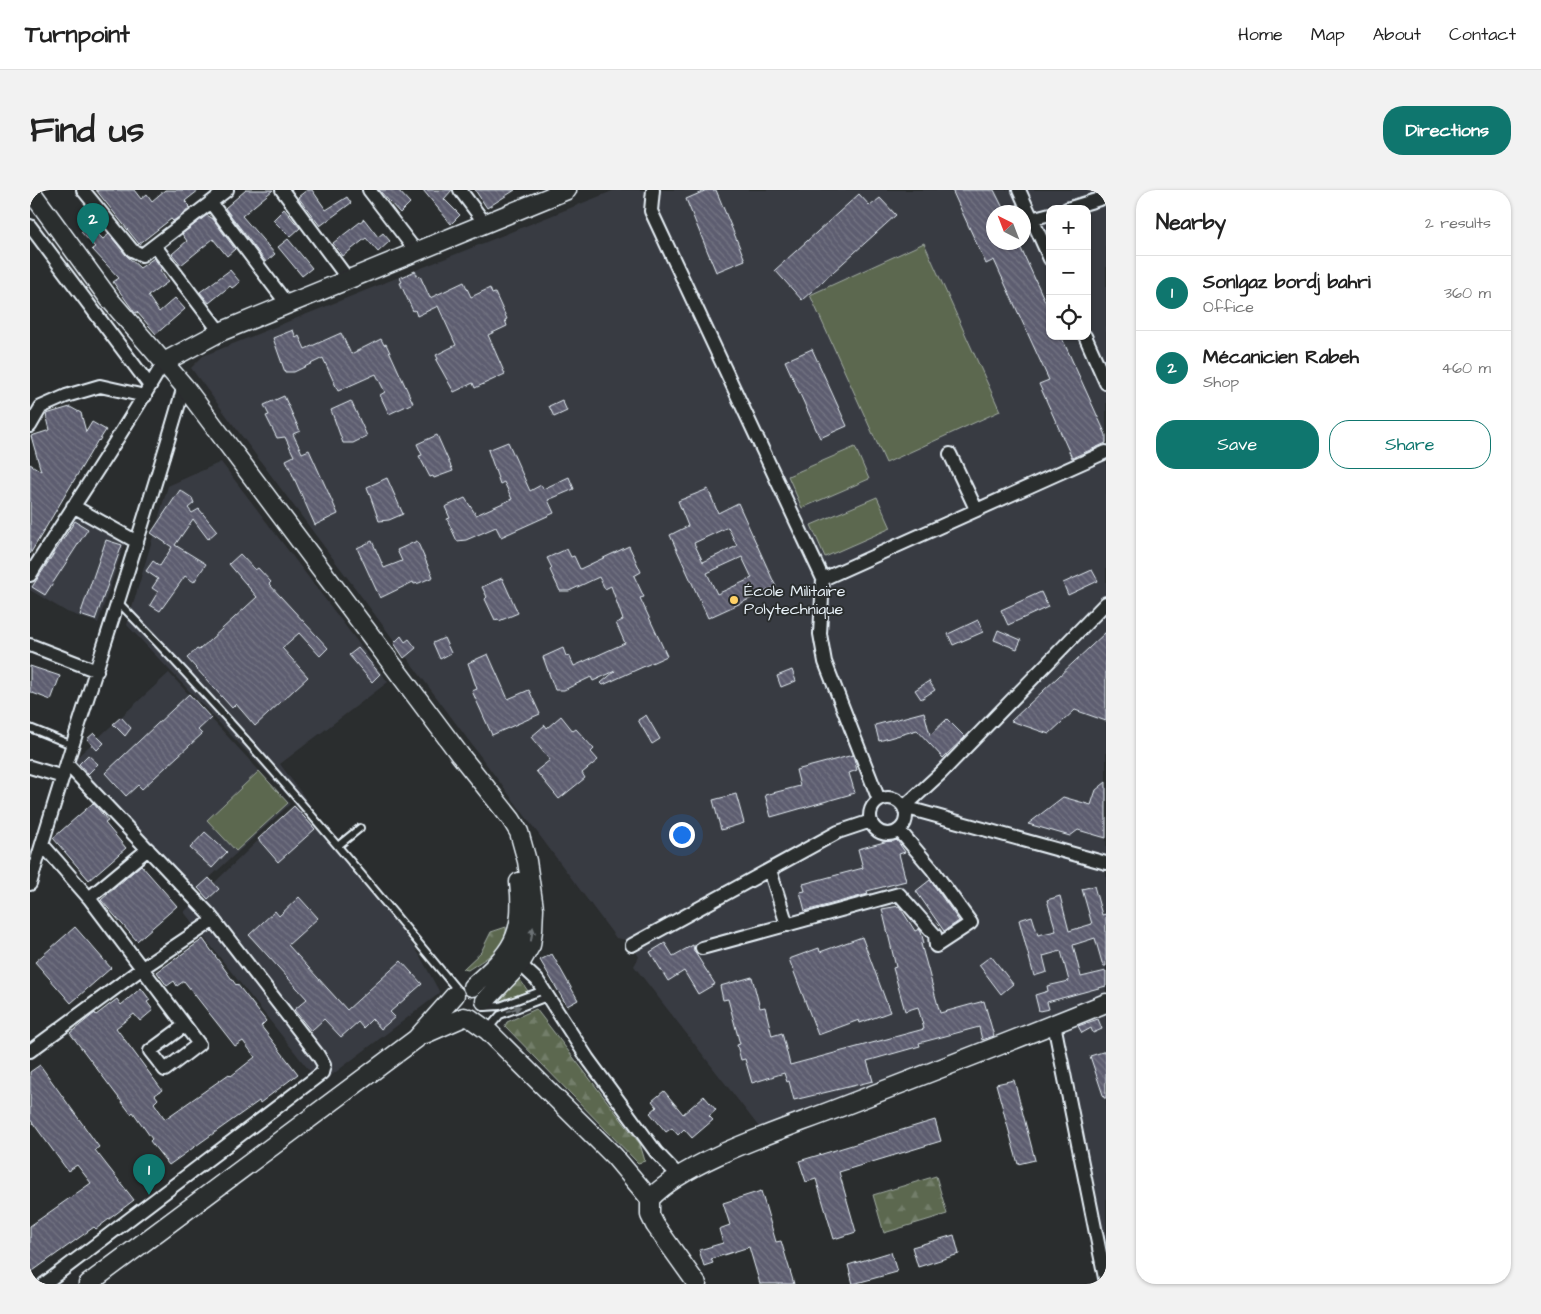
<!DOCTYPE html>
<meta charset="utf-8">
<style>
:root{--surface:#fff;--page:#f2f2f2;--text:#222;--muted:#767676;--line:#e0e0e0;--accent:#0f766e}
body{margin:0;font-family:"Architects Daughter",sans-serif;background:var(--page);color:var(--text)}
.controls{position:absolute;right:15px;top:15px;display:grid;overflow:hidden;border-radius:10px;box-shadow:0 1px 4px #0004}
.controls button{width:45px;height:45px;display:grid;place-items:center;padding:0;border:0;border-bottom:1px solid var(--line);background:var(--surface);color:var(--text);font:25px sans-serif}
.compass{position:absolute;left:956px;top:15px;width:45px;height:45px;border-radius:50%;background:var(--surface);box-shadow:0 1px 4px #0004;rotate:318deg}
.you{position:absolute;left:651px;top:644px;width:18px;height:18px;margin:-12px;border:4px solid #fff;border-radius:50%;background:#1a73e8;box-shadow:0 0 0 8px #1a73e833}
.badge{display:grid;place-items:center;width:32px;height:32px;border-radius:50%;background:var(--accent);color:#fff;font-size:16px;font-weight:700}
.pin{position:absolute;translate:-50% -41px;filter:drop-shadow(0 1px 2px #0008)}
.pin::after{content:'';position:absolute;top:26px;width:18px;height:15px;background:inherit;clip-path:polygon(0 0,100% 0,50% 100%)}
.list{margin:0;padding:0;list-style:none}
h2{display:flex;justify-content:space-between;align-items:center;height:65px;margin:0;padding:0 20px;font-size:21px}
h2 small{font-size:16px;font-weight:400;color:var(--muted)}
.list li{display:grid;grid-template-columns:32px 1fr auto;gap:15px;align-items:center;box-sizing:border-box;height:75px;padding:0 20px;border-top:1px solid var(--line)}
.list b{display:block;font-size:19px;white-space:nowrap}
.list p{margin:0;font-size:16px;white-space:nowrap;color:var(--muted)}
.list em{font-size:16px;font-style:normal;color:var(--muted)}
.actions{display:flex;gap:10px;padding:15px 20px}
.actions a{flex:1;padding:11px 0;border:1px solid var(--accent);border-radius:20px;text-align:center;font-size:18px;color:var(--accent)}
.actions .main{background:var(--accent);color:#fff}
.icon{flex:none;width:28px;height:28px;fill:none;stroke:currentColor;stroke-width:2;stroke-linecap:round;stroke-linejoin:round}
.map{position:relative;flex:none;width:1076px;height:1094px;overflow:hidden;border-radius:20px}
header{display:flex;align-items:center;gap:30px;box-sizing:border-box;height:70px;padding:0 25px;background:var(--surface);border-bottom:1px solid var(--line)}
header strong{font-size:24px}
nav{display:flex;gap:28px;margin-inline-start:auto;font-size:18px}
.intro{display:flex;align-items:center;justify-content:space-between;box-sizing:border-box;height:120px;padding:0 30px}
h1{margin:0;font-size:35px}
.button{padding:12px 22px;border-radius:20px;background:var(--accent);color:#fff;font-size:18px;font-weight:700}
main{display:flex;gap:30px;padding:0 30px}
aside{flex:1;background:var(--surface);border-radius:20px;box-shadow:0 1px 4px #0004}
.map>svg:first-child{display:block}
.built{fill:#393b42;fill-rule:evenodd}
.forest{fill:url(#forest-firs);stroke:#a2aca4}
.pitch{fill:#5c6850;stroke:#a2aca4}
.building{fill:url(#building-back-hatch);stroke:#e8f1f8;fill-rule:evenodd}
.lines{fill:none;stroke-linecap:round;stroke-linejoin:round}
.lane-casing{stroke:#e8f1f8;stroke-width:10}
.street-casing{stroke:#e8f1f8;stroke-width:16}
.secondary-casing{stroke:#e8f1f8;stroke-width:21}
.lane{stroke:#2a2d2e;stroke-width:6}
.street{stroke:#2a2d2e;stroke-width:12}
.secondary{stroke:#2a2d2e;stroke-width:18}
.oneway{fill:#6c7275}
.poi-dot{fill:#ffd166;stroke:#2a2d2e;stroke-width:2}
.labels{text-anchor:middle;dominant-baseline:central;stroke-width:4;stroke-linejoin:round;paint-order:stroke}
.poi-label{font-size:16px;fill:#e8f1f8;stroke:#2a2d2e;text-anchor:start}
</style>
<header>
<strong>Turnpoint</strong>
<nav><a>Home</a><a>Map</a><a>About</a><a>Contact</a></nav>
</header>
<div class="intro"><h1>Find us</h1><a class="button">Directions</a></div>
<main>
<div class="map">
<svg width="1076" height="1094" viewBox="0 0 1076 1094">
<defs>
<pattern id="forest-firs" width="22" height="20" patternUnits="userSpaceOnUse" patternTransform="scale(1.25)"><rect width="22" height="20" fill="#5c6850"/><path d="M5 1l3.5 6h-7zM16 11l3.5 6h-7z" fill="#737e6a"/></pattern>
<pattern id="building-back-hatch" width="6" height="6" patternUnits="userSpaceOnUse" patternTransform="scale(1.25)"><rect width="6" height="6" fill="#5d5d6f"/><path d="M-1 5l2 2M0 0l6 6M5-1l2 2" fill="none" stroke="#747584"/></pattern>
</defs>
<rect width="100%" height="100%" fill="#2a2d2e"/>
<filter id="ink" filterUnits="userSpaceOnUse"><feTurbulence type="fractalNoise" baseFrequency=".02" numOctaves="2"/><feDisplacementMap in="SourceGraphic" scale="10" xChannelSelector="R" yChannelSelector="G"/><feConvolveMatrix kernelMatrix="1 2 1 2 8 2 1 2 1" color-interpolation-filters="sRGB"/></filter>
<g filter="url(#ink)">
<path class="built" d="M585 0H1076V804L732 941 604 776 609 767 602 755 597 750 586 748 161 178 173 166ZM1020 19H1057V146H1020ZM964 22H994V52H964Z
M191 272 358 492 250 574 389 764 410 803 290 894 154 722 266 614 97 435 138 296Z
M44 326 95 352 68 433 37 422 0 400V396Z
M139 483 260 614 165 701 44 570Z
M1076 822V1059L1031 840Z"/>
<path class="forest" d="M476 737C478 758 453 770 438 780L433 779 451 762 461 742Z
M486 784 498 801 474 811 464 809Z
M506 819 610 954 615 971 608 973 475 836 477 832Z
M906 986 917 1024 854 1043 843 1005Z"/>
<path class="pitch" d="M894 53 970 221 856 273 780 105Z
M825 257 839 289 772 318 758 286Z
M847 307 861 338 795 367 781 335Z
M229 581 258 613 206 661 177 630Z"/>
<path class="building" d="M66 0H104L111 9 117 4 122 11 135 0H169L155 11 160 16 152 25 143 31 141 29 109 54Z
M216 0H243L212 26 245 64 236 72 195 18Z
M277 0H282L296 20 317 7 321 13 290 36 268 7Z
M349 0H368L380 13 370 23Z
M393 0H422L414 9 430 25 421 34Z
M445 0H485L457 18Z
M677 0H686L715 70 686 82 656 9Z
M922 0H964L975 22H964V52H988L1020 122V146H1031L1076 245V253L1042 268 1009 194 1019 190 964 70 956 74Z
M829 4 840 16 850 8 866 25 772 110 745 80Z
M254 19 270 38 260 47 243 30Z
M177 25 183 29 205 59 197 66 183 49 151 75 142 64 157 51 152 44Z
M334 29 348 47 353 43 360 51 348 62 336 48 313 66 303 53Z
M59 35 73 49 79 44 96 65 110 78 124 68 132 79 130 80 138 92 118 106 129 122 145 108 155 119 126 144 107 122 105 123 83 92 89 88 62 59 65 57 51 42Z
M258 49 282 78 272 86 248 57Z
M200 80 210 92 202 98 200 96 179 113 170 102Z
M385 81 388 87 390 86 400 108 434 92 441 107 460 98 462 104 465 103 477 129 475 130 477 136 458 145 475 184 445 198 443 193 424 202 406 170 408 169 406 165 426 155 408 116 387 126 385 120 383 121 370 93 372 92 370 88Z
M263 140 266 148 269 146 275 159 311 143 321 164 351 149 354 155 356 154 383 213 359 224 350 205 355 202 346 184 308 201 293 168 264 182H255L243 148Z
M782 159 817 236 790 248 755 171Z
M254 206 270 241 263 244 272 263 279 260 308 324 285 335 256 270 264 266 255 247 247 248 236 226 239 225 234 215Z
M532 210 537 221 524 227 519 216Z
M321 211 337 246 323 253H313L301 220Z
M40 217 51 223 56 242 62 232 76 240 69 251 68 250 0 364V274L11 281 1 246 20 240 16 224Z
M407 245 423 281 404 288 403 286 400 287 389 266 392 265 387 254Z
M478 252 500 301 511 295 513 299 539 287 544 299 518 310 524 323 471 347 466 337 436 350 427 351 417 329 420 328 415 317 435 308 446 325 482 309 474 292 470 294 458 260Z
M357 288 373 324 359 330 349 331 337 297Z
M678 299 688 323 708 313 746 397 678 428 640 345 658 336 648 311ZM698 337 707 356 673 372 664 353ZM712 367 722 388 687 404 677 383Z
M150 300 162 308 164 313 158 318 162 323 169 319 187 341 178 349 163 329 145 355 176 374 164 392 155 386 130 421 120 415 128 402 122 398 128 389 116 381 123 371 130 376 142 357 121 343Z
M45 331 58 339 15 405 2 397Z
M76 350 92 355 65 430 50 425Z
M342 351 354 378 372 371 367 360 387 351 403 387 389 393 384 394 383 392 350 408 327 358Z
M599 356 611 382 604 386 614 407 610 408 637 466 573 495 571 493 585 481 563 491 561 487 534 500H525L513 467 533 458 536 466 539 465 544 476 595 453 586 433 593 430 581 396 575 399 569 387 539 401H530L520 380 522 378 517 368 537 359 541 367 544 366 550 379Z
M210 364 225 380 228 378 241 392 239 394 298 458 290 466 269 443 252 458 278 487 225 536 206 514 202 518 157 468 167 459 169 460 227 407 199 374Z
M1062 380 1068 391 1038 405 1033 393Z
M472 388 488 423 469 431 468 429 465 430 455 409 457 407 452 397Z
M1011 402 1018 417 978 435 971 420Z
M948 430 953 442 923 455 918 444Z
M968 440 991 450 987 459 964 450Z
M1076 442V531L1045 520 1019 544 981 531Z
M371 446 375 452 379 449 386 458 374 468 364 453Z
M414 448 421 463 410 469 403 453Z
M328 458 350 484 342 492 319 465Z
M458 464 478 509 499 500 510 524 462 545 442 501 447 499 438 473Z
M0 476 30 486 21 510 0 502Z
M762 480 766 491 751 497 747 486Z
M899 491 905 500 891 509 885 500Z
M159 504 181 528 168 540 172 544 112 599 108 595 96 606 75 583Z
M894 522 900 545 917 529 935 547 913 568 887 540 849 551 845 535Z
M616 525 630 549 622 554 608 530Z
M531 526 543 541 546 539 564 559 561 562 568 570 552 583 555 588 529 609 506 581 520 570 501 547 515 535 517 538Z
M91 527 101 538 95 546 83 534Z
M64 543 74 553 67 560 57 549Z
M58 565 68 574 58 584 49 574Z
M823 565 827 580 819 583 825 603 741 627 735 605 770 596 766 580Z
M1076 592V648L1048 640 1040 646 998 634 1033 607 1061 615 1066 600Z
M706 604 714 633 691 640 683 610Z
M63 613 78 631 75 633 96 658 59 690 23 648Z
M264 616 285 639 248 672 228 649Z
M175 642 197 662 182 678 160 658Z
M866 649 875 662 869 664 876 691 837 701 838 704 775 721 770 702 775 701 773 694 833 678 828 659Z
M111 675 147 716 107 751 71 710Z
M179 688 189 699 178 709 168 698Z
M900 690 929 731 914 741 886 701Z
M1064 696 1072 725 1076 724V776H1073L1065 748 1043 755 1051 787 1076 781V796L1017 812 1019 819 1009 821 1005 805 1018 801 1017 796 1039 791 1031 761 1013 766 1017 782 1004 786 989 730 1002 726 1008 745 1026 741 1017 710 1030 706 1039 741 1062 734 1052 699Z
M269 707 288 728 258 755 317 820 371 771 392 794 360 822 365 827 351 839 342 829 333 838 328 832 311 847 294 829 281 841 264 820 277 809 219 745 245 721 249 726Z
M869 716 885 741 889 739 891 742 894 753 891 754 910 823 954 811 964 846 952 850 949 837 889 853 890 856 837 871 843 891 764 910 759 891 757 892 754 883 722 893 715 869 711 870 707 855 710 854 698 809 693 810 690 796 722 787 730 818 735 817 742 846 752 843 760 875 894 839 888 817 875 821 863 778 866 777 852 719Z
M45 737 81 778 41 813 5 772Z
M832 747 860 822 830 833 829 830 788 845 759 769 789 758 790 762Z
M173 749 206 795 207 794 236 831 231 836 268 884 230 913 229 911 139 975 120 951 122 949 103 922 101 924 40 843 65 823 66 825 87 809 91 815 111 798 120 810 117 812 123 820 110 831 104 824 86 838 132 900 125 905 128 909 124 913 135 929 199 884 201 886 225 867 213 851 205 856 154 791 147 796 144 791 137 796 127 782Z
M635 753 643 766 663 755 664 761 685 794 668 804 654 781 638 791 620 762Z
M522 764 548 810 537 816 510 770Z
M961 766 983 794 971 804 949 775Z
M1068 829 1072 839 1063 843 1061 838 1052 843 1048 836Z
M1076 861V908H1074L1060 866Z
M10 875 69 957 65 960 104 1010 66 1039 64 1037 0 1083V1036L61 993 47 975 38 981 0 929V882Z
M984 890 1005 970 988 974 966 894Z
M634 901 653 924 674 906 686 920 679 926 683 930 662 948 654 939 648 945 642 938 636 942 620 923 627 917 622 911Z
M905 930 911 951 809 982 826 1042 804 1049 786 989 776 992 769 971Z
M731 1001 746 1052 751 1051 764 1094H730L719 1057 681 1069 683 1073 674 1076 669 1060 693 1053 689 1039 700 1035 693 1013Z
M924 1045 929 1064 888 1077 882 1057Z
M861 1062 867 1082 823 1094 818 1075Z"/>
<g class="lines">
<g class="lane-casing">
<path id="lane" d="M89 413C209 536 319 668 428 801
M0 538 42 555
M309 655 330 638
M454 817 470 816 514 800
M458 839 470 825 517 807"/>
</g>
<g class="street-casing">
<path id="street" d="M53 0 102 60 112 65 197 0
M252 0 318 89
M339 0 385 60
M430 0 454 32
M623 0 621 21 793 389
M989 0 1020 69
M181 13 257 114
M1037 19 1076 7
M1001 29 1020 24
M0 36 120 196
M125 56 190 142
M1055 146 1076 193
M0 236 11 217 36 206 70 196 115 206
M920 264 946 319
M43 316 107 352
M0 385C44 314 92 245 134 172
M0 455 67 481
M0 577 33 587
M840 626a18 18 0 1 1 36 0a18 18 0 1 1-36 0Z
M849 610 795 472 790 444 793 389 1076 262
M874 617 911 583 1076 413
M874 617 1076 673
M12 654 59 708 169 854 135 880 120 861 154 836
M740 680 757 735
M0 694C49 527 106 363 154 196
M59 708 118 659
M602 755 808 642 841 631
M672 758 869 704 905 745 906 756 941 733 902 679 869 640
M490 774 507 790 558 869 626 962 649 986
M1024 834 1076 1093
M0 861 111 779 184 730
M14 1094 292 883 294 875 288 865 179 724 37 574"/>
</g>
<g class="secondary-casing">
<path id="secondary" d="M0 0 80 110 154 196 430 565 481 629 489 642 497 671 504 718 503 740 501 755 490 774 455 811
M134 172 190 142 537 0
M442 797C482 762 495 747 489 692
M440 828 458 841 584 966 620 1009
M395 844 434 827
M58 1094 386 849 425 805
M667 1094 625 1035 620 1025V1009C656 970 752 940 803 920 894 885 985 850 1076 813"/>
</g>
<use href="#lane" class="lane"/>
<use href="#street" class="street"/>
<use href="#secondary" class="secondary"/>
</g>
<defs><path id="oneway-solid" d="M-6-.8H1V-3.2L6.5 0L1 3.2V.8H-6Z" transform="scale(1.25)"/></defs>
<g class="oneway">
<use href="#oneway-solid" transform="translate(502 744) rotate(-81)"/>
<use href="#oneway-solid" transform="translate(484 819) rotate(-20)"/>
</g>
</g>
<circle class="poi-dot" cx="704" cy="410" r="5"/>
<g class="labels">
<g class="poi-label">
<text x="714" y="401">École Militaire<tspan x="714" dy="18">Polytechnique</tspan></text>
</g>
</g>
</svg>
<div class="controls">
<button>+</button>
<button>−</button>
<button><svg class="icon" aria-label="locate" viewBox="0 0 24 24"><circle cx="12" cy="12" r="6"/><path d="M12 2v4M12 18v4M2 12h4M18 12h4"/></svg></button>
</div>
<svg class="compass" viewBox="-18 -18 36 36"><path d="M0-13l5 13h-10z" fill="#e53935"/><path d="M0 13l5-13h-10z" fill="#767676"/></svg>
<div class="you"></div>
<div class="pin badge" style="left:119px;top:1005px">1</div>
<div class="pin badge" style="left:63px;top:54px">2</div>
</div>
<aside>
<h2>Nearby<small>2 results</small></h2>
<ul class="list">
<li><span class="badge">1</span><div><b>Sonlgaz bordj bahri</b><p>Office</p></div><em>360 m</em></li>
<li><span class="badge">2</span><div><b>Mécanicien Rabeh</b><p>Shop</p></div><em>460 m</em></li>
</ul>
<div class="actions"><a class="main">Save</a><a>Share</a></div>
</aside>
</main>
